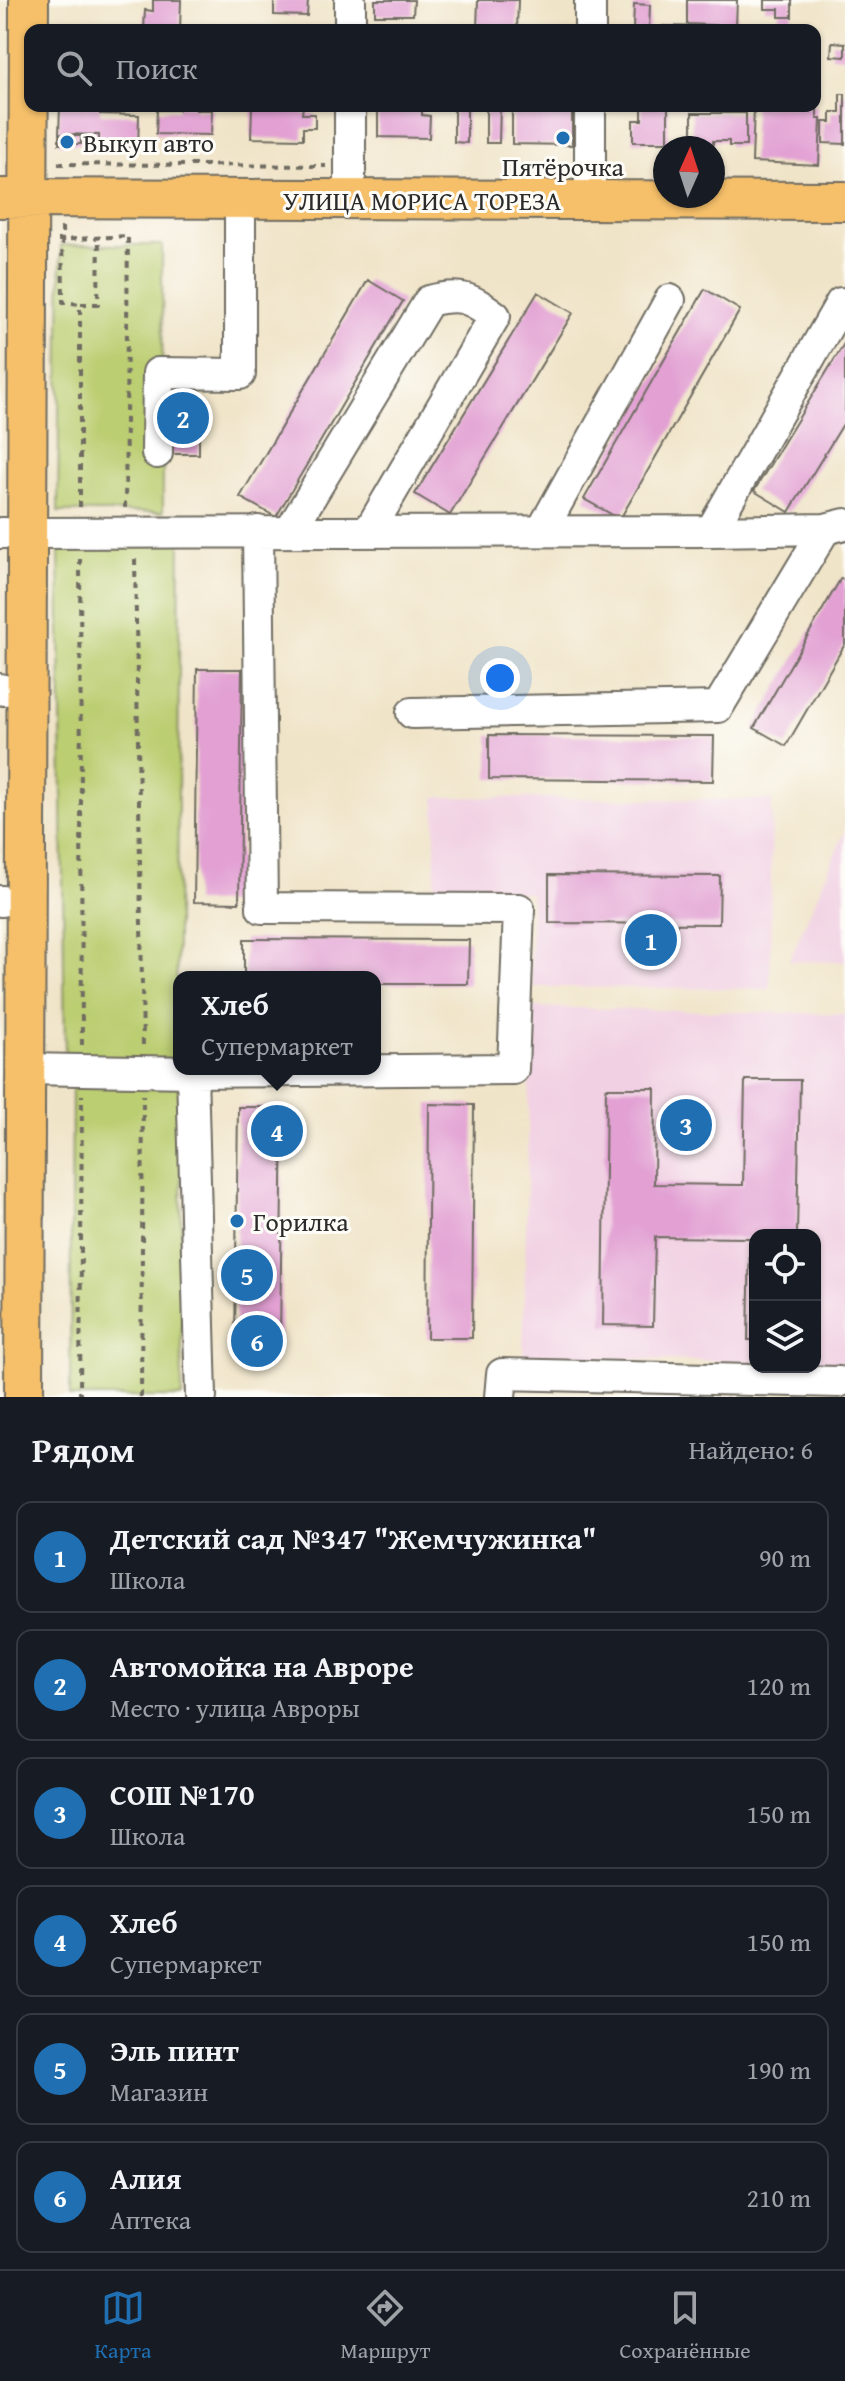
<!DOCTYPE html>
<html lang="ru">
<meta charset="utf-8">
<style>
:root{--surface:#171b24;--page:#20242c;--text:#f1f3f6;--muted:#9ea1a6;--line:#363941;--accent:#1f6fb2}
body{margin:0;font-family:"Gentium Book Plus",serif;background:var(--page);color:var(--text)}
.controls{position:absolute;right:24px;bottom:24px;display:grid;overflow:hidden;border-radius:16px;box-shadow:0 2px 6px #0004}
.controls button{width:72px;height:72px;display:grid;place-items:center;padding:0;border:0;border-bottom:2px solid var(--line);background:var(--surface);color:var(--text);font:40px sans-serif}
.compass{position:absolute;left:653px;top:136px;width:72px;height:72px;border-radius:50%;background:var(--surface);box-shadow:0 2px 6px #0004;rotate:3deg}
.you{position:absolute;left:500px;top:678px;width:28px;height:28px;margin:-20px;border:6px solid #fff;border-radius:50%;background:#1a73e8;box-shadow:0 0 0 12px #1a73e833}
.badge{display:grid;place-items:center;width:52px;height:52px;border-radius:50%;background:var(--accent);color:#fff;font-size:26px;font-weight:700}
.pin{position:absolute;translate:-50% -50%;border:4px solid #fff;box-shadow:0 2px 8px #0006}
.popup{position:absolute;left:173px;top:971px;width:208px;height:104px;box-sizing:border-box;display:grid;place-content:center;border-radius:16px;background:var(--surface);filter:drop-shadow(0 2px 6px #0005);font-size:26px;white-space:nowrap;color:var(--muted)}
.popup b{font-size:30px;color:var(--text)}
.popup::after{content:'';position:absolute;left:50%;top:100%;margin-left:-16px;border:16px solid transparent;border-top-color:var(--surface)}
.list{margin:0;padding:0;list-style:none}
h2{display:flex;justify-content:space-between;align-items:center;height:104px;margin:0;padding:0 32px;font-size:34px}
h2 small{font-size:26px;font-weight:400;color:var(--muted)}
.list li{display:grid;grid-template-columns:52px 1fr auto;gap:24px;align-items:center;box-sizing:border-box;height:112px;margin:0 16px 16px;padding:0 16px;border:2px solid var(--line);border-radius:16px}
.list b{display:block;font-size:30px;white-space:nowrap}
.list p{margin:0;font-size:26px;white-space:nowrap;color:var(--muted)}
.list em{font-size:26px;font-style:normal;color:var(--muted)}
.icon{flex:none;width:44px;height:44px;fill:none;stroke:currentColor;stroke-width:2;stroke-linecap:round;stroke-linejoin:round}
.map{position:relative;flex:none;width:845px;height:1397px;overflow:hidden}
.search{position:absolute;background:var(--surface);box-shadow:0 2px 6px #0004;left:24px;right:24px;top:24px;height:88px;display:flex;align-items:center;gap:20px;box-sizing:border-box;padding:0 28px;border-radius:16px;color:var(--muted);font-size:30px}
.sheet{height:872px;background:var(--surface)}
nav{display:flex;justify-content:space-around;align-items:center;box-sizing:border-box;height:112px;border-top:2px solid var(--line);background:var(--surface);font-size:22px;color:var(--muted)}
nav a{display:grid;justify-items:center;gap:4px}
nav .on{color:var(--accent)}
.map>svg:first-child{display:block}
.built{fill:#f1d0e3}
.green{fill:#bcce72;stroke:#747c4e;stroke-width:2}
.building{fill:#e2a0d3}
.lines{fill:none;stroke-linecap:round;stroke-linejoin:round}
.minor-casing{stroke:#706c62;stroke-width:34}
.major-casing{stroke:#706c62;stroke-width:42}
.path{stroke:#706c62;stroke-width:4;stroke-dasharray:6 6;stroke-linecap:butt}
.minor{stroke:#fff;stroke-width:30}
.major{stroke:#f6c06b;stroke-width:38}
.poi-dot{fill:#1f6fb2;stroke:#fdfcf7;stroke-width:3}
.labels{text-anchor:middle;dominant-baseline:central;stroke-width:6;stroke-linejoin:round;paint-order:stroke}
.poi-label{font-size:26px;fill:#2b2b2b;stroke:#fdfcf7;text-anchor:start}
.street-label{font-size:26px;fill:#2b2b2b;stroke:#fdfcf7}
</style>
<div class="map">
<svg width="845" height="1397" viewBox="0 0 845 1397">
<rect width="100%" height="100%" fill="#fdfcf7"/>
<filter id="ink" filterUnits="userSpaceOnUse"><feTurbulence type="fractalNoise" baseFrequency=".0125" numOctaves="2"/><feDisplacementMap in="SourceGraphic" scale="16" xChannelSelector="R" yChannelSelector="G"/><feConvolveMatrix kernelMatrix="1 2 1 2 8 2 1 2 1" color-interpolation-filters="sRGB"/></filter>
<filter id="wash" filterUnits="userSpaceOnUse"><feTurbulence type="fractalNoise" baseFrequency=".006" numOctaves="4" result="noise"/><feDisplacementMap in="SourceGraphic" scale="32" xChannelSelector="R" yChannelSelector="G"/><feGaussianBlur stdDeviation="1.8" result="paint"/><feColorMatrix in="noise" values="0 0 0 0 0 0 0 0 0 0 0 0 0 0 0 0 0 1.4 0 .05"/><feComposite in="paint" operator="in"/></filter>
<g filter="url(#wash)">
<rect width="100%" height="100%" fill="#f0e4c8"/>
<path class="built" d="M435 797 772 800 770 989 531 987V893L435 892Z
M845 831V962L789 961Z
M531 1007 845 1014V1364H815V1235H755V1362L523 1357Z"/>
<path class="green" d="M61 245H162L163 512H58Z
M180 539 176 1060 65 1058 59 541Z
M72 1073 181 1075 182 1397H70Z"/>
<g id="blocks">
<path class="building" d="M153 0H181L180 30H144L145 10 153 11Z
M274 0H308L307 16 274 15Z
M375 0H414L413 15H375Z
M478 0H518L517 30H477Z
M687 0H737L736 26 687 24Z
M765 0H792V17H779V9H765Z
M634 4 650 5 649 30H633Z
M663 26 711 27V30H663Z
M832 42 845 43V57L831 56Z
M840 94H845V144L823 143V122H831V112H840Z
M60 106H100V114L139 115 138 148 99 147V135L59 134Z
M178 106H196V110H212L211 135 156 134 157 110H178Z
M252 106H303L302 114H315V128H303V139L251 138Z
M378 106H422V115L430 116 429 138 378 137Z
M454 106H467V143L454 142Z
M486 106H500L499 143H486Z
M512 106H572V145L512 144Z
M642 106H668V142H633V120H642Z
M754 106H817V119H821L819 165 752 162Z
M692 113H746V146H729V141H713V146H692Z
M59 136H81V144H59Z
M368 280 403 301 276 517 240 497Z
M705 289 740 310 620 519 584 499Z
M538 292 573 313 450 515 415 494Z
M845 342V421L789 512 754 491Z
M167 382 199 383V454H167Z
M841 578 845 581V644L786 746 754 728Z
M197 669H242L239 903 194 902Z
M489 735 714 736 713 781 489 779Z
M549 875 720 876 719 924 549 923Z
M244 939 469 940 468 984H375V977H244Z
M745 1080H800L797 1235H755V1340H748L750 1238 655 1237 653 1326 603 1325 606 1088H655L654 1184 743 1185Z
M429 1104 474 1105 472 1338H427Z
M238 1107H283L280 1341 235 1340Z"/>
</g>
</g>
<g filter="url(#ink)">
<use href="#blocks" fill-opacity="0" stroke="#706c62" stroke-width="2"/>
<g class="lines">
<g class="minor-casing">
<path id="minor" d="M350 30V0
M590 30V0
M350 106V199
M590 200V106
M157 453 158 373 240 374V199
M542 530 670 300
M290 531 429 301C460 293 469 297 495 316L369 531
M711 531 841 303
M0 533H5
M27 533 711 531 825 529 845 524
M0 689 4 690
M412 713 718 707 825 529
M0 901H2
M25 1069 192 1072
M201 1397 192 1072 513 1069 519 909 262 908 258 531
M500 1397 502 1374 839 1382"/>
</g>
<g class="major-casing">
<path id="major" d="M0 198 845 201
M24 1397 29 0"/>
</g>
<path class="path" d="M58 164 326 166
M62 227 63 302 80 304
M58 240 128 236 125 509
M80 507V304H98L99 236
M80 559 82 1047
M135 559 143 1046
M80 1397 82 1095
M141 1397 143 1095"/>
<use href="#minor" class="minor"/>
<use href="#major" class="major"/>
</g>
</g>
<g class="poi-dot">
<circle cx="563" cy="138" r="8"/>
<circle cx="67" cy="142" r="8"/>
<circle cx="237" cy="1221" r="8"/>
</g>
<g class="labels">
<g class="poi-label">
<text x="83" y="142">Выкуп авто</text>
<text x="563" y="166" text-anchor="middle">Пятёрочка</text>
<text x="253" y="1221">Горилка</text>
</g>
<g class="street-label">
<text x="422" y="200">УЛИЦА МОРИСА ТОРЕЗА</text>
</g>
</g>
</svg>
<div class="controls">
<button><svg class="icon" aria-label="locate" viewBox="0 0 24 24"><circle cx="12" cy="12" r="6"/><path d="M12 2v4M12 18v4M2 12h4M18 12h4"/></svg></button>
<button><svg class="icon" aria-label="layers" viewBox="0 0 24 24"><path d="M12 4l9 5-9 5-9-5zM3 14l9 5 9-5"/></svg></button>
</div>
<svg class="compass" viewBox="-18 -18 36 36"><path d="M0-13l5 13h-10z" fill="#e53935"/><path d="M0 13l5-13h-10z" fill="#9ea1a6"/></svg>
<div class="you"></div>
<div class="pin badge" style="left:651px;top:940px">1</div>
<div class="pin badge" style="left:183px;top:418px">2</div>
<div class="pin badge" style="left:686px;top:1125px">3</div>
<div class="pin badge" style="left:277px;top:1131px">4</div>
<div class="popup"><b>Хлеб</b>Супермаркет</div>
<div class="pin badge" style="left:247px;top:1275px">5</div>
<div class="pin badge" style="left:257px;top:1341px">6</div>
<div class="search"><svg class="icon" aria-label="search" viewBox="0 0 24 24"><circle cx="10" cy="10" r="6"/><path d="M15 15l6 6"/></svg>Поиск</div>
</div>
<section class="sheet">
<h2>Рядом<small>Найдено: 6</small></h2>
<ul class="list">
<li><span class="badge">1</span><div><b>Детский сад №347 &quot;Жемчужинка&quot;</b><p>Школа</p></div><em>90 m</em></li>
<li><span class="badge">2</span><div><b>Автомойка на Авроре</b><p>Место · улица Авроры</p></div><em>120 m</em></li>
<li><span class="badge">3</span><div><b>СОШ №170</b><p>Школа</p></div><em>150 m</em></li>
<li><span class="badge">4</span><div><b>Хлеб</b><p>Супермаркет</p></div><em>150 m</em></li>
<li><span class="badge">5</span><div><b>Эль пинт</b><p>Магазин</p></div><em>190 m</em></li>
<li><span class="badge">6</span><div><b>Алия</b><p>Аптека</p></div><em>210 m</em></li>
</ul>
</section>
<nav>
<a class="on"><svg class="icon" aria-label="map" viewBox="0 0 24 24"><path d="M3 6l6-2 6 2 6-2v14l-6 2-6-2-6 2zM9 4v14M15 6v14"/></svg>Карта</a>
<a><svg class="icon" aria-label="directions" viewBox="0 0 24 24"><path d="M12 3l9 9-9 9-9-9zM9 14v-3h6M13 9l2 2-2 2"/></svg>Маршрут</a>
<a><svg class="icon" aria-label="saved" viewBox="0 0 24 24"><path d="M7 4h10v16l-5-4-5 4z"/></svg>Сохранённые</a>
</nav>
